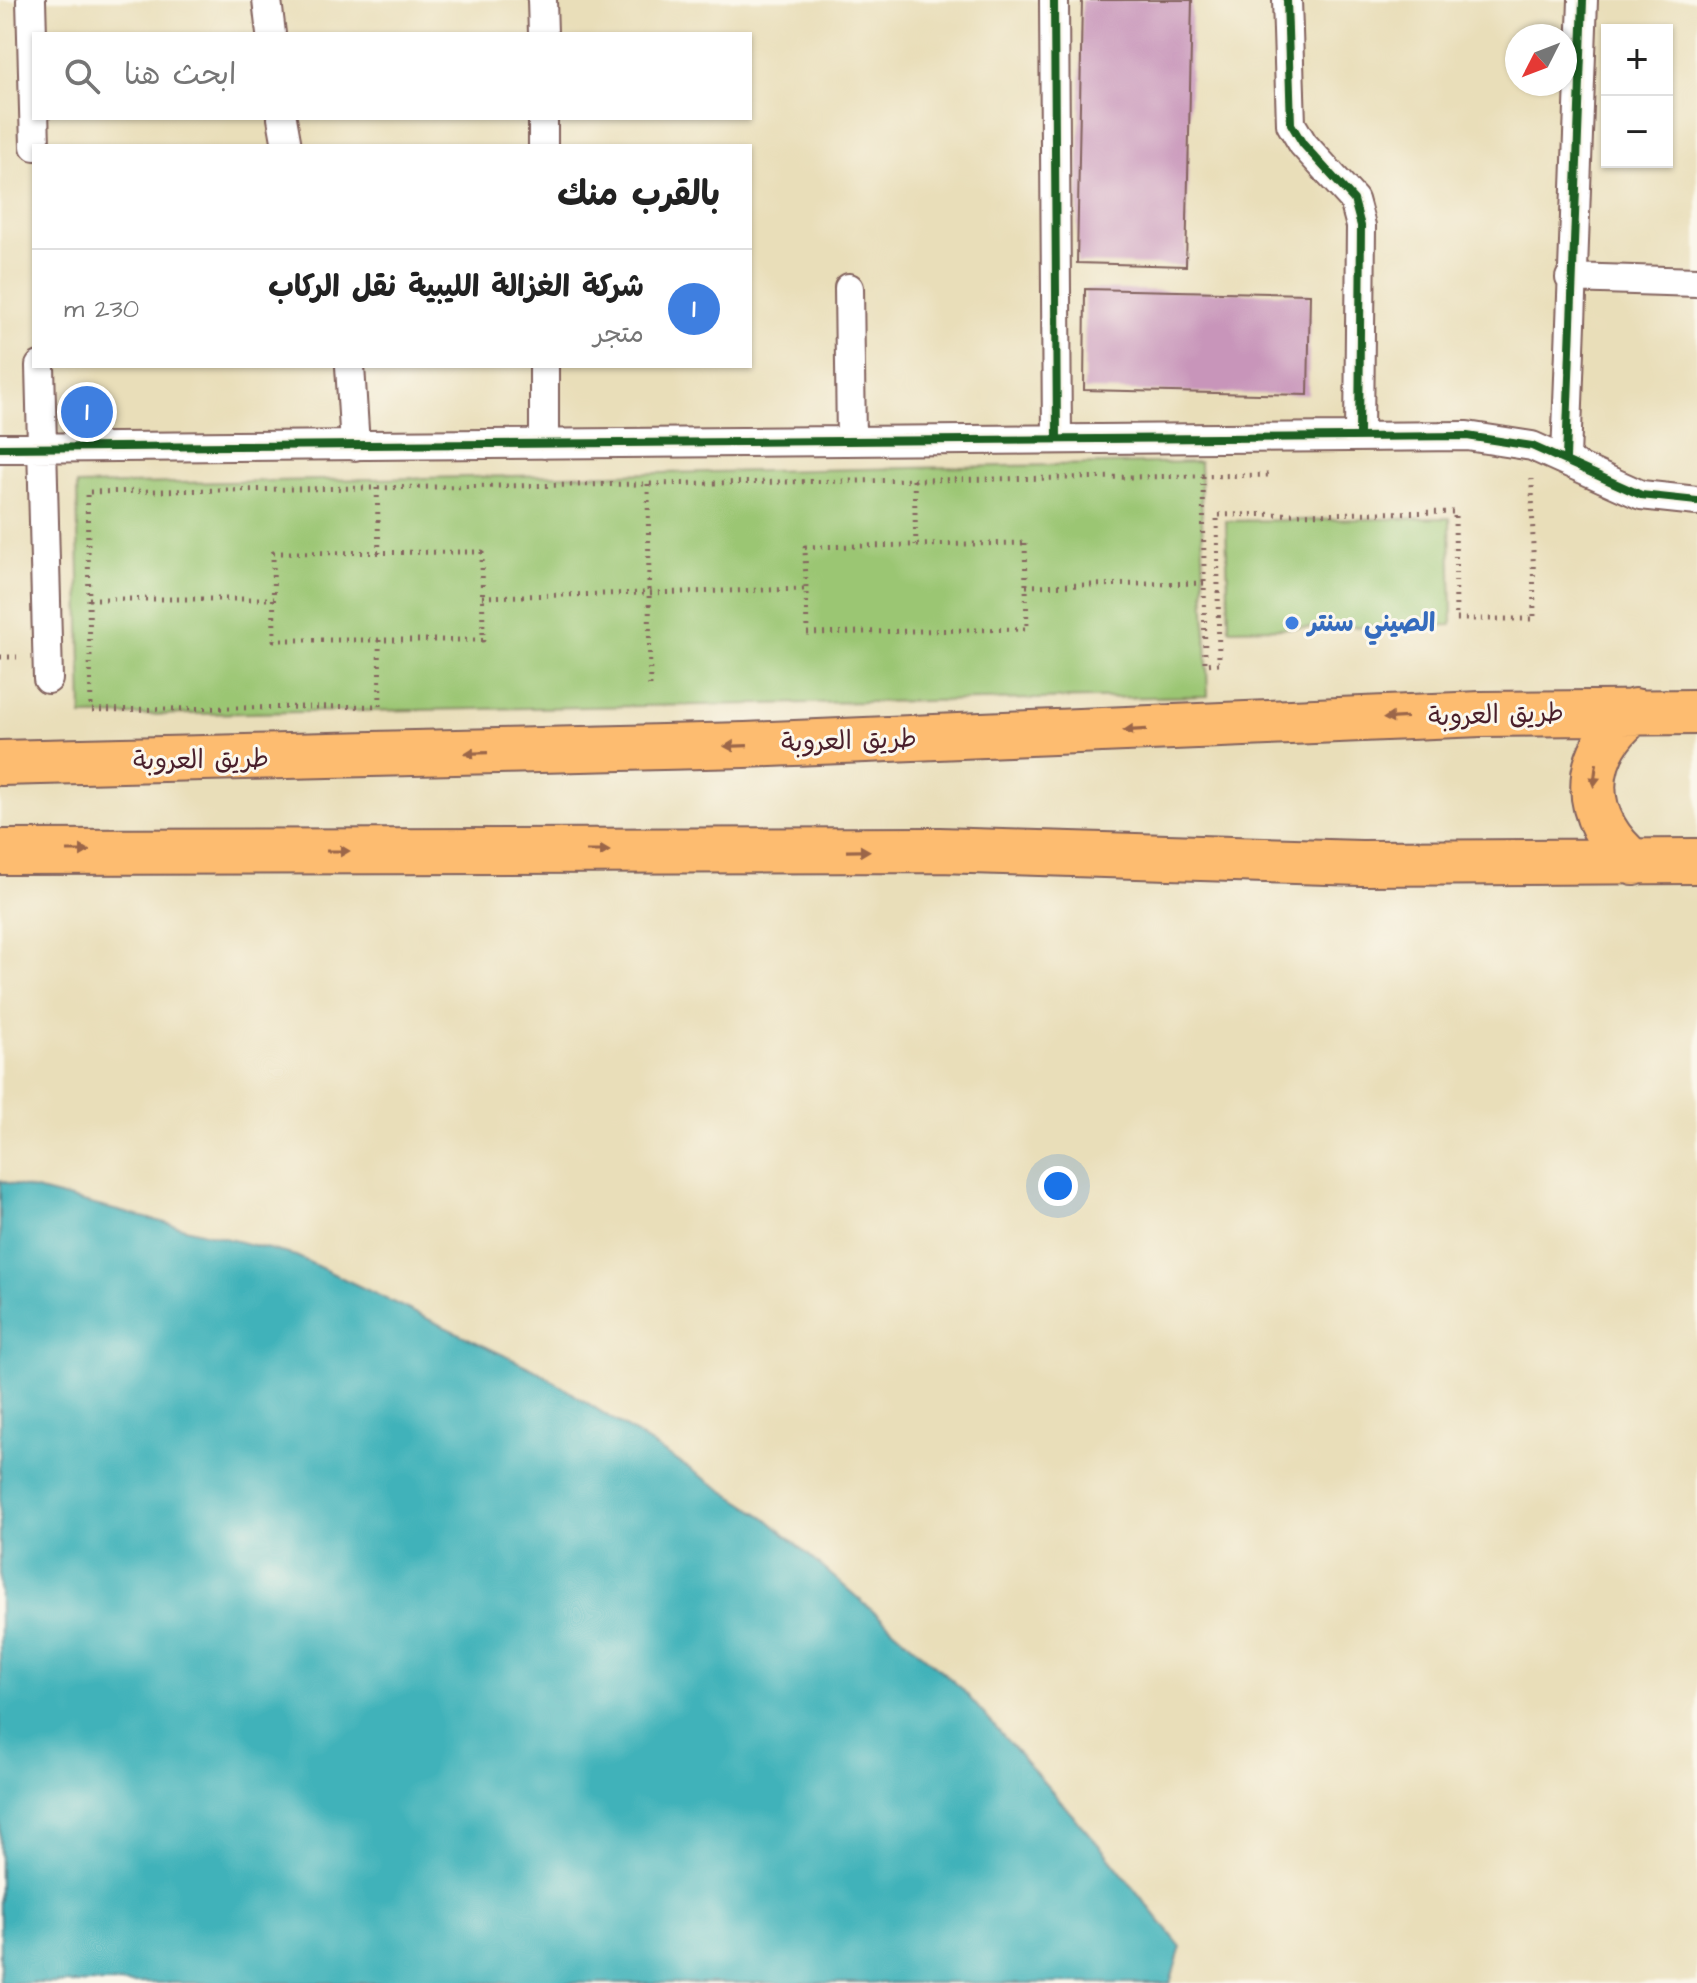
<!DOCTYPE html>
<html lang="ar">
<meta charset="utf-8">
<style>
:root{--surface:#fff;--page:#f2f2f2;--text:#222;--muted:#767676;--line:#e0e0e0;--accent:#c8321e}
body{margin:0;font-family:"Architects Daughter","Playpen Sans Arabic",sans-serif;background:var(--page);color:var(--text);direction:rtl}
.controls{position:absolute;right:24px;top:24px;display:grid;overflow:hidden;border-radius:0px;box-shadow:0 2px 6px #0004}
.controls button{width:72px;height:72px;display:grid;place-items:center;padding:0;border:0;border-bottom:2px solid var(--line);background:var(--surface);color:var(--text);font:40px sans-serif}
.compass{position:absolute;left:1505px;top:24px;width:72px;height:72px;border-radius:50%;background:var(--surface);box-shadow:0 2px 6px #0004;rotate:228deg}
.you{position:absolute;left:1058px;top:1186px;width:28px;height:28px;margin:-20px;border:6px solid #fff;border-radius:50%;background:#1a73e8;box-shadow:0 0 0 12px #1a73e833}
.badge{display:grid;place-items:center;width:52px;height:52px;border-radius:50%;background:var(--accent);color:#fff;font-size:26px;font-weight:700}
.pin{position:absolute;translate:-50% -50%;border:4px solid #fff;box-shadow:0 2px 8px #0006}
.list{margin:0;padding:0;list-style:none}
h2{display:flex;justify-content:space-between;align-items:center;height:104px;margin:0;padding:0 32px;font-size:34px}
h2 small{font-size:26px;font-weight:400;color:var(--muted)}
.list li{display:grid;grid-template-columns:52px 1fr auto;gap:24px;align-items:center;box-sizing:border-box;height:120px;padding:0 32px;border-top:2px solid var(--line)}
.list b{display:block;font-size:30px;white-space:nowrap}
.list p{margin:0;font-size:26px;white-space:nowrap;color:var(--muted)}
.list em{font-size:26px;font-style:normal;color:var(--muted)}
.icon{flex:none;width:44px;height:44px;fill:none;stroke:currentColor;stroke-width:2;stroke-linecap:round;stroke-linejoin:round}
.map{position:relative;flex:none;width:1697px;height:1983px;overflow:hidden;direction:ltr}
.search{position:absolute;background:var(--surface);box-shadow:0 2px 6px #0004;left:32px;top:32px;width:720px;height:88px;display:flex;align-items:center;gap:20px;box-sizing:border-box;padding:0 28px;border-radius:0px;color:var(--muted);font-size:30px}
.panel{position:absolute;background:var(--surface);box-shadow:0 2px 6px #0004;left:32px;top:144px;width:720px;height:224px;border-radius:0px;direction:rtl}
.map>svg:first-child{display:block}
.green{fill:#9bc673;stroke:#72724f;stroke-width:2}
.water{fill:#41b2ba;stroke:#466872;stroke-width:2}
.building{fill:#c895ba}
.lines{fill:none;stroke-linecap:round;stroke-linejoin:round}
.street-casing{stroke:#82625d;stroke-width:32}
.highway-casing{stroke:#82625d;stroke-width:48}
.path{stroke:#82625d;stroke-width:5;stroke-dasharray:2 6;stroke-linecap:butt}
.street{stroke:#fff;stroke-width:28}
.highway{stroke:#fdbc6f;stroke-width:44}
.cycleway-casing{stroke:#fbf7ec;stroke-width:13}
.cycleway{stroke:#1b5e20;stroke-width:8}
.oneway{fill:#9b664a}
.shop-dot{fill:#3f7fe0;stroke:#fbf7ec;stroke-width:3}
.labels{text-anchor:middle;dominant-baseline:central;stroke-width:6;stroke-linejoin:round;paint-order:stroke}
.shop-label{font-size:26px;font-weight:bold;fill:#366cbe;stroke:#fbf7ec;text-anchor:start}
.street-label{font-size:26px;fill:#4a1f2b;stroke:#fbf7ec}
</style>
<div class="map">
<svg width="1697" height="1983" viewBox="0 0 1697 1983">
<rect width="100%" height="100%" fill="#fbf7ec"/>
<filter id="ink" filterUnits="userSpaceOnUse"><feTurbulence type="fractalNoise" baseFrequency=".0125" numOctaves="2"/><feDisplacementMap in="SourceGraphic" scale="16" xChannelSelector="R" yChannelSelector="G"/><feConvolveMatrix kernelMatrix="1 2 1 2 8 2 1 2 1" color-interpolation-filters="sRGB"/></filter>
<filter id="wash" filterUnits="userSpaceOnUse"><feTurbulence type="fractalNoise" baseFrequency=".006" numOctaves="4" result="noise"/><feDisplacementMap in="SourceGraphic" scale="32" xChannelSelector="R" yChannelSelector="G"/><feGaussianBlur stdDeviation="1.8" result="paint"/><feColorMatrix in="noise" values="0 0 0 0 0 0 0 0 0 0 0 0 0 0 0 0 0 1.4 0 .05"/><feComposite in="paint" operator="in"/></filter>
<g filter="url(#wash)">
<rect width="100%" height="100%" fill="#e9deb9"/>
<path class="green" d="M1200 462 1208 696 82 716 77 485Z
M1450 518 1452 625 1229 629 1226 521Z"/>
<path class="water" d="M0 1181 296 1256 539 1372 766 1518 961 1688 1104 1851 1181 1947 1170 1983H0Z"/>
<g id="blocks">
<path class="building" d="M1082 0H1192L1186 266 1077 263Z
M1085 289 1310 294 1308 395 1084 390Z"/>
</g>
</g>
<g filter="url(#ink)">
<use href="#blocks" fill-opacity="0" stroke="#82625d" stroke-width="2"/>
<g class="lines">
<g class="street-casing">
<path id="street" d="M31 0 35 146
M267 0 271 34
M542 0 543 34
M1054 0 1057 439
M1287 0 1291 124 1303 144 1354 200 1361 226 1359 436
M282 118 287 146
M543 118V146
M1570 278 1697 282
M849 288 851 441
M40 366 48 679
M350 366 355 446
M544 366V444
M0 448 1467 436 1532 446 1641 495 1697 501
M1566 458 1583 0"/>
</g>
<g class="highway-casing">
<path id="highway" d="M0 763 745 745 1481 714 1697 712
M0 852 939 850 1361 863 1697 861
M1634 863C1580 818 1579 755 1635 711"/>
</g>
<path class="path" d="M1203 476 1205 664 1219 663 1217 515 1455 512 1456 619H1534L1532 479
M914 480 916 545
M648 484 650 691
M377 488 379 553
M1025 543 1027 629 807 633 805 547Z
M482 552 483 640H274L273 553Z
M1026 586 1204 583
M482 597 806 589
M89 599H274
M379 640 380 706 91 710 87 492 1270 475
M0 657H17"/>
<use href="#street" class="street"/>
<use href="#highway" class="highway"/>
<g class="cycleway-casing">
<path id="cycleway" d="M1054 0 1057 439
M1287 0 1291 124 1303 144 1354 200 1361 226 1359 436
M0 448 1467 436 1532 446 1641 495 1697 501
M1566 458 1583 0"/>
</g>
<use href="#cycleway" class="cycleway"/>
</g>
<defs><path id="oneway-solid" d="M-6-.8H1V-3.2L6.5 0L1 3.2V.8H-6Z" transform="scale(2)"/></defs>
<g class="oneway">
<use href="#oneway-solid" transform="translate(1395 718) rotate(177)"/>
<use href="#oneway-solid" transform="translate(1135 730) rotate(177)"/>
<use href="#oneway-solid" transform="translate(736 746) rotate(178)"/>
<use href="#oneway-solid" transform="translate(476 753) rotate(178)"/>
<use href="#oneway-solid" transform="translate(1595 775) rotate(97)"/>
<use href="#oneway-solid" transform="translate(78 851)"/>
<use href="#oneway-solid" transform="translate(338 851)"/>
<use href="#oneway-solid" transform="translate(598 851)"/>
<use href="#oneway-solid" transform="translate(858 851) rotate(-1)"/>
</g>
</g>
<circle class="shop-dot" cx="1292" cy="623" r="8"/>
<g class="labels">
<g class="shop-label">
<text x="1308" y="623">الصيني سنتر</text>
</g>
<g class="street-label">
<text transform="translate(1496 715) rotate(-2)">طريق العروبة</text>
<text transform="translate(849 741) rotate(-2)">طريق العروبة</text>
<text transform="translate(201 760) rotate(-1)">طريق العروبة</text>
</g>
</g>
</svg>
<div class="controls">
<button>+</button>
<button>−</button>
</div>
<svg class="compass" viewBox="-18 -18 36 36"><path d="M0-13l5 13h-10z" fill="#e53935"/><path d="M0 13l5-13h-10z" fill="#767676"/></svg>
<div class="you"></div>
<div class="pin badge" style="left:87px;top:412px;background:#3f7fe0">1</div>
<div class="search"><svg class="icon" aria-label="search" viewBox="0 0 24 24"><circle cx="10" cy="10" r="6"/><path d="M15 15l6 6"/></svg>ابحث هنا</div>
<section class="panel">
<h2>بالقرب منك<small></small></h2>
<ul class="list">
<li><span class="badge" style="background:#3f7fe0">1</span><div><b>شركة الغزالة الليبية نقل الركاب</b><p>متجر</p></div><em>230 m</em></li>
</ul>
</section>
</div>
